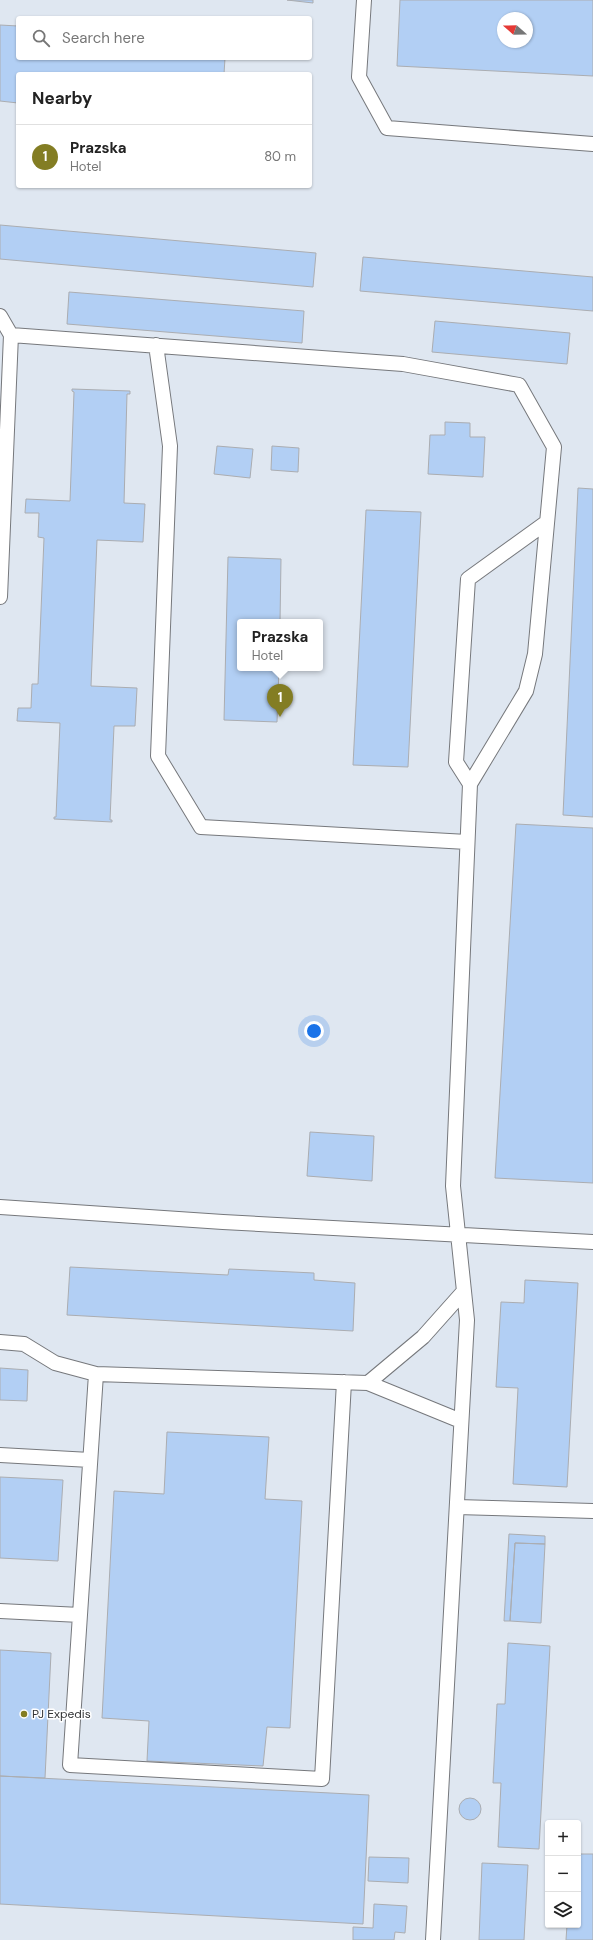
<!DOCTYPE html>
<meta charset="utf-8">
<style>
:root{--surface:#fff;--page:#f2f2f2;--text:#222;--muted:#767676;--line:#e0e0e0;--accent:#837d23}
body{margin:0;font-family:"DM Sans",sans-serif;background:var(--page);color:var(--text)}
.controls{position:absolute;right:12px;bottom:12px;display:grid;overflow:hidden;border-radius:4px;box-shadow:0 1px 3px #0004}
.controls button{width:36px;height:36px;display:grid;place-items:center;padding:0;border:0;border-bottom:1px solid var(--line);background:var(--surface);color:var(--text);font:20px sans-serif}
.compass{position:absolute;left:497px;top:12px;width:36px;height:36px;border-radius:50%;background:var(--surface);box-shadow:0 1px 3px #0004;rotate:290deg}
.you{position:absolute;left:314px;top:1031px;width:14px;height:14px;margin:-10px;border:3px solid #fff;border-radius:50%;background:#1a73e8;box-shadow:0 0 0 6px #1a73e833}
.badge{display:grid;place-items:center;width:26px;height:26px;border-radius:50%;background:var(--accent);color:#fff;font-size:13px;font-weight:700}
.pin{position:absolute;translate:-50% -33px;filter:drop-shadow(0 1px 2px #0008)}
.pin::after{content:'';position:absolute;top:21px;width:14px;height:12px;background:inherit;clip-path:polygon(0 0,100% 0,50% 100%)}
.popup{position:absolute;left:237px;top:619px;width:86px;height:52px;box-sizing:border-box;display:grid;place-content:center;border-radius:4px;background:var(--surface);filter:drop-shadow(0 1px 3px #0005);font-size:13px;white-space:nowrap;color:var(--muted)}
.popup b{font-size:15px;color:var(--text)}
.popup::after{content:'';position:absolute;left:50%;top:100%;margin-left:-8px;border:8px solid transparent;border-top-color:var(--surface)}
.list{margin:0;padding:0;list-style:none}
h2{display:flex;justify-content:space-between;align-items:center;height:52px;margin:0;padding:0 16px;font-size:17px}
h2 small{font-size:13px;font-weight:400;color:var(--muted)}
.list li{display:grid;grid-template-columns:26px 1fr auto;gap:12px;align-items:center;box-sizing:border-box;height:64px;padding:0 16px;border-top:1px solid var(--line)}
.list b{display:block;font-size:15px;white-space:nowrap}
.list p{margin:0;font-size:13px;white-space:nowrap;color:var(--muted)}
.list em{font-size:13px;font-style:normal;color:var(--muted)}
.icon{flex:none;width:22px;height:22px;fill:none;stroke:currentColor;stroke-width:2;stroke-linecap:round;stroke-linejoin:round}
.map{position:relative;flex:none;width:593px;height:1940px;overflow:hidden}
.search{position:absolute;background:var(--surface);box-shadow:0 1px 3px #0004;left:16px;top:16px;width:296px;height:44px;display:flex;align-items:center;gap:10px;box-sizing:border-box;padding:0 14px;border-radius:4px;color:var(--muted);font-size:15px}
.panel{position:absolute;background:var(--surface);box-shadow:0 1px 3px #0004;left:16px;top:72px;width:296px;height:116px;border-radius:4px}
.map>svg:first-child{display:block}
.built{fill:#dfe7f1;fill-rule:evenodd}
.building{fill:#b2cff4;stroke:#abadb1;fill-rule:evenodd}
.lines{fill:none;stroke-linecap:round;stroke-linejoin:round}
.service-casing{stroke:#76787c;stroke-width:16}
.service{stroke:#fff;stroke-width:14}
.poi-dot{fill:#837d23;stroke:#fff;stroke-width:1.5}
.labels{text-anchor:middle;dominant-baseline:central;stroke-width:3;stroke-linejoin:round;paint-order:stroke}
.poi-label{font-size:12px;fill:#313234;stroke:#fff;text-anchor:start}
</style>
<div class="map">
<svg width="593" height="1940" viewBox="0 0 593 1940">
<rect width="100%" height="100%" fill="#f0f3f7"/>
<path class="built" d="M0 0H593V1940H0ZM18 18H310V58H18ZM503 18H527V42H503ZM18 74H310V186H18ZM240 622H320V668H240ZM548 1823H578V1925H548Z"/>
<path class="building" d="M287 0H313V3Z
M400 0H593V76L397 66ZM503 18H527V42H503Z
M0 25 18 26V58H225L224 74H18V103L0 101Z
M0 225 316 253 313 287 0 259Z
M363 257 593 277V311L360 291Z
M69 292 304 311 302 343 67 324Z
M435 321 570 333 567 364 432 352Z
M72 389 130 391V394H127L124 503 145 504 143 542 97 540 91 686 137 688 135 726H114L110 820H112V822L54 819V817H56L60 723 17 721 18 708H31L32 684H38L44 538 38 537 39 513H25L26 499 70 501 74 392 72 391Z
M445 422 470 423V437H485L483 477 428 474 430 435H445Z
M217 446 253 449 250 478 214 474Z
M272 446 299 448 298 472 271 470Z
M578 488 593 489V817L563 815Z
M366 510 421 512 408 767 353 765Z
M228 557 281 559 280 622H240V668H279L277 722 224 720Z
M516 824 593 828V1183L495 1178Z
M310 1132 374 1136 372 1181 307 1176Z
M70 1267 228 1275 229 1269 314 1273V1280L355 1283 353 1331 67 1315Z
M525 1280 578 1283 567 1487 513 1484 518 1388 496 1387 501 1302 524 1303Z
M0 1368 28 1370 27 1401 0 1400Z
M167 1432 269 1437 265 1499 302 1501 290 1728 267 1727 263 1766 147 1761 149 1721 102 1718 114 1491 164 1494Z
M0 1477 63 1480 58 1561 0 1558Z
M509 1534 545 1536V1544L515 1543 510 1621H504Z
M515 1543 545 1544 541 1623 510 1621Z
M508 1643 550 1646 539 1849 498 1847 501 1783H493L497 1704H505Z
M0 1650 51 1653 45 1778 0 1776Z
M0 1776 369 1795 363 1924 0 1904Z
M459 1809a11 11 0 1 1 22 0a11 11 0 1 1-22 0Z
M578 1854H593V1940H566L567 1925H578Z
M369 1857 409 1858 408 1883 368 1881Z
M482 1863 528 1865 524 1940H479Z
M374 1904 407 1906 405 1933 395 1932 394 1940H353V1927L373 1928Z"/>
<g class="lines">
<g class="service-casing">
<path id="service" d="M364 0 359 77 387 128 593 144
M0 316 11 335 403 364 519 385 554 447 535 654 526 691 470 784 453 1186 467 1320 433 1940
M156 345 170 446 158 756 201 827 467 842
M0 597 11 335
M470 784 456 762 468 579 547 522
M0 1207 223 1222 593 1242
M0 1342 24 1344 55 1363 96 1374 368 1383 461 1421
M96 1374 70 1765 322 1779 344 1382
M368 1383 423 1337 464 1291
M0 1455 90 1460
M457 1507 593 1511
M0 1611 80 1615"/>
</g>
<use href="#service" class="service"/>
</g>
<circle class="poi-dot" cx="24" cy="1714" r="4"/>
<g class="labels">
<g class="poi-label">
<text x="32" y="1714">PJ Expedis</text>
</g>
</g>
</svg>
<div class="controls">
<button>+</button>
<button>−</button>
<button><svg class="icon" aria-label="layers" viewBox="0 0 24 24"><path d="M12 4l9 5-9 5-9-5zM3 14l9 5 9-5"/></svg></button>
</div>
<svg class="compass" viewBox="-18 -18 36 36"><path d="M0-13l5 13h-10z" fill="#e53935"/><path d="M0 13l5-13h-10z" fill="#767676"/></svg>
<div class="you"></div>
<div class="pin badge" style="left:280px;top:717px">1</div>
<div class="popup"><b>Prazska</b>Hotel</div>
<div class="search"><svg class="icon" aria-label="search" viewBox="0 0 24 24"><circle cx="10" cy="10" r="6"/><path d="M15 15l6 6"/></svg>Search here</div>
<section class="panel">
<h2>Nearby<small></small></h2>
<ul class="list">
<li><span class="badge">1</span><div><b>Prazska</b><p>Hotel</p></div><em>80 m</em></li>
</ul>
</section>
</div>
